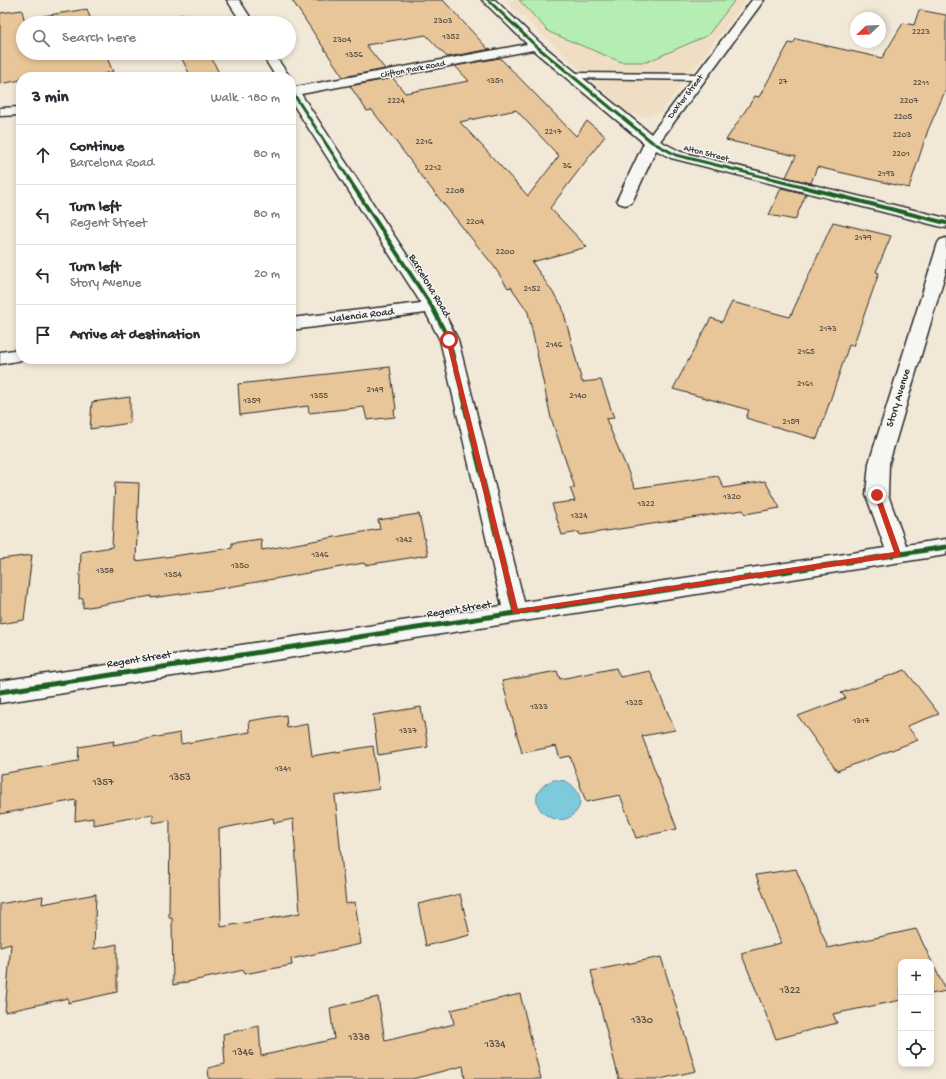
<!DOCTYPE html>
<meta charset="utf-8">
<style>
:root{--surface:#fff;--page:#f7f7f7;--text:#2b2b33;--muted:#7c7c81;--line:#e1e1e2}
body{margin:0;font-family:"Gochi Hand",sans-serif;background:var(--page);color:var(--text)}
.controls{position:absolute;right:12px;bottom:12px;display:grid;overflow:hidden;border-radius:8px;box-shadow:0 2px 6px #0003}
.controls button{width:36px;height:36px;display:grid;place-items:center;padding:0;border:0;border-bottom:1px solid var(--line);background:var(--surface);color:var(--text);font:20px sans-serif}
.compass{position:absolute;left:850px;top:12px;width:36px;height:36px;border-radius:50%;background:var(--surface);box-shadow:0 2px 6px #0003;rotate:247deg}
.stop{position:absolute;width:12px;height:12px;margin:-9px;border:3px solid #c8321e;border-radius:50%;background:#fff}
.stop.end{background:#c8321e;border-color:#fff;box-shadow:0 1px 4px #0008}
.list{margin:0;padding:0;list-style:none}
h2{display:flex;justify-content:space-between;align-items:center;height:52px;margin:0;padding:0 16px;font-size:17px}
h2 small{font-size:13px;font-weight:400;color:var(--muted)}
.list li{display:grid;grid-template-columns:26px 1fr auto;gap:12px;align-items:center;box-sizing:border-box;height:60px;padding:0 16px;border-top:1px solid var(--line)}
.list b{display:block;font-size:15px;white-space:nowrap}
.list p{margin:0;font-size:13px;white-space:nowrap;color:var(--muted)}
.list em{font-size:13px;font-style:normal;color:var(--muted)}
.icon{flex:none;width:22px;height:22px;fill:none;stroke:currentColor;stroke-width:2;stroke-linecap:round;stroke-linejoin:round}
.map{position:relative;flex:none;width:946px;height:1079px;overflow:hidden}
.search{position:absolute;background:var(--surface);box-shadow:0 2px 6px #0003;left:16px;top:16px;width:280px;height:44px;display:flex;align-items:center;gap:10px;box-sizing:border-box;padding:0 14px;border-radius:22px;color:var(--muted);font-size:15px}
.panel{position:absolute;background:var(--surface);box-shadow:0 2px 6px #0003;left:16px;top:72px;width:280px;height:292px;border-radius:16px}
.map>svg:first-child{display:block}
.built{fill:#efdec4}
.green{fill:#b5eeb2;stroke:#708c6e}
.water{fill:#7ecadd;stroke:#5d8a96}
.building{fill:#e8c699;stroke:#2b2b2b;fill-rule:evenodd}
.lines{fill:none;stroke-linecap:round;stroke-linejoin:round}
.service-casing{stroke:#2b2b2b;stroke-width:3}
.minor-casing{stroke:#2b2b2b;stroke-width:3}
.service{fill:#f6f6f2;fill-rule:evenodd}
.minor{fill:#f6f6f2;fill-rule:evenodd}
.cycleway-far2-casing{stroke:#f6f6f2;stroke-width:4.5}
.cycleway-far1-casing{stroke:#f6f6f2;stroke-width:6}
.cycleway-casing{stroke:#f6f6f2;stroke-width:8}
.cycleway-far2{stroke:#1b5e20;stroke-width:3}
.cycleway-far1{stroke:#1b5e20;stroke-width:4}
.cycleway{stroke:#1b5e20;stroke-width:5}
.route{fill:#c8321e}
.labels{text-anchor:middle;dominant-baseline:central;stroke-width:3;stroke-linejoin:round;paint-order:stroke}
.number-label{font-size:9px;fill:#5a5246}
.far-street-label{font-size:9px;fill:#2b2b2b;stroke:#f6f6f2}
.street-label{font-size:11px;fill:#2b2b2b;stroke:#f6f6f2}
.near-number-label{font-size:11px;fill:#5a5246}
</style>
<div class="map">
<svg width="946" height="1079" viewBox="0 0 946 1079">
<rect width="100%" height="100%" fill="#f2e8d7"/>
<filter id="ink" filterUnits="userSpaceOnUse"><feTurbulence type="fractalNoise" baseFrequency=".025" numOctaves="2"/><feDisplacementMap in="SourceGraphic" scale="8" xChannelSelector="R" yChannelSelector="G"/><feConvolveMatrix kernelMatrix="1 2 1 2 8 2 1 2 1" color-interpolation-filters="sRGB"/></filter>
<g filter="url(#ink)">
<path class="built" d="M504 0H747L660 113 644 117 628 113Z"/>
<path class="green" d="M519 0H735L708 35 647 62H621L549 32Z"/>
<path class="water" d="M553 780C557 780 561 780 565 781 575 785 584 798 578 809 559 839 512 798 553 780Z"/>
<path class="building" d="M292 0H443L488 49 490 48 491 49 447 57 426 35 366 45 385 69 343 77Z
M87 9 92 23H23V53H105L113 72 103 74 105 77H21V80L0 84V13L22 10 24 19Z
M919 10 946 15V89L928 130 909 188 817 167 811 183 786 177 796 156 726 140 755 96 759 97 789 43 793 44 796 39 882 58 903 23 914 25Z
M187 14 192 23H164L162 18Z
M179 53H209L221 77H191Z
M500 58 576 136 587 121 605 136 550 208 587 247 532 262 562 306 582 382 601 380 614 418 606 419 635 488 718 476 724 488 765 481 780 508 745 514 743 510 580 535 579 532 562 535 552 504 575 501 570 488H575L551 418 528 312 511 287 508 288 493 265 417 171H418L372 110 367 111 350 86 393 78 405 93 469 81 455 66ZM516 110 559 156 528 196 460 122Z
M781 188 806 194 795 220 769 215Z
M833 222 891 236 876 272 879 273 853 346 849 345 817 439 746 418 749 410 673 389 711 318 722 322 732 302 790 317Z
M390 367 396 409 394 410 395 417 367 420 364 407 309 413 308 406 240 415 238 384Z
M130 397V423L90 429 92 402Z
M115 482 139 483 136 561 232 548V543L261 539 262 550 380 529 378 520 419 514 428 555 365 565 364 563 217 589 151 598V596L83 608V598L79 599 81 552 112 547Z
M32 555 24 620 0 624V559Z
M616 668 620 677 650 671 675 730 642 736 677 829 636 838 620 795 586 802 570 756 560 758 556 746 522 753 502 681 557 671 560 679Z
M905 670 939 714 907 726 918 740 837 771 798 716 846 698 841 693Z
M421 707 423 722H424L428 747 378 755 373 715Z
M286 715 287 728 308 724 312 756 373 746 379 789 335 796 346 904 355 902 361 944 291 959 292 965 244 974V970L173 985 172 918H169L170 820 153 823V814L93 825V818L75 821 76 800 0 814V774L78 761 79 747 114 741 113 745 180 733 181 744 250 732 249 721ZM273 818 274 823 293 819 300 913 221 927 219 829Z
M796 869 828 948 916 929 946 991 931 994V962H901V1000L833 1014 837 1023 776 1039 741 953 781 943 756 875Z
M96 894 94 949 117 944V992L68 1003V998L5 1012 11 944 0 947V904L43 896 42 904Z
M460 894 470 935 426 946 418 904Z
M661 957 696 1071 660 1079H619L591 971Z
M520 994 541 1079H465L463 1066 412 1079H209L208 1068 225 1064 223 1034 259 1026 261 1056 334 1039 330 1008 378 997 385 1041 454 1024 451 1010Z"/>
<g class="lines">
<g class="service-casing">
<path id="service" d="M572 73 701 74 705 77 701 80 569 78 568 76Z"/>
</g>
<g class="minor-casing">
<path id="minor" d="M227 0H239L254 23H242Z
M482 0H495L540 43 651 134 752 0H764L660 141 681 152 946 218V228L671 158 656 150 633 200 631 203 625 205 619 203 617 200 644 143 533 50 301 94 441 307 458 340 524 602 885 548 866 495 869 463 938 243 940 240 946 238V271L889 463 888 495 906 545 946 539V555L0 703V681L502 606 440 340 426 313 291 330V318L421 303 291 101V86L296 87 527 44Z
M261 53H273L290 77H276Z
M21 107V115L0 116V108Z
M21 349V359H28L0 364V352Z"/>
</g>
<use href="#service" class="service"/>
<use href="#minor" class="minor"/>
<g class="cycleway-far2-casing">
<path id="cycleway-far2" d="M488 0 536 46 652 142 676 155 772 179
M291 90 349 179"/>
</g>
<g class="cycleway-far1-casing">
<path id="cycleway-far1" d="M348 178 432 307 449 340 466 408
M768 178 946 223"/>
</g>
<g class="cycleway-casing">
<path id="cycleway" d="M465 407 515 612
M0 692 946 547"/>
</g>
<use href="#cycleway-far2" class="cycleway-far2"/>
<use href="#cycleway-far1" class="cycleway-far1"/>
<use href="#cycleway" class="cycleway"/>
</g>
</g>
<path class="route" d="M449 338 451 340 518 609 894 552 874 495 877 492 880 495 901 554 898 557 513 614 446 340Z"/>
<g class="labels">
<g class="number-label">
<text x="443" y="21">2303</text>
<text x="921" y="32">2223</text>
<text x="451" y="37">1352</text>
<text x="342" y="40">2304</text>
<text x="354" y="55">1356</text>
<text x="495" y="81">1351</text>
<text x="783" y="82">27</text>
<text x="921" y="83">2211</text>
<text x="396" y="101">2224</text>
<text x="909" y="101">2207</text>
<text x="903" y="117">2205</text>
<text x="553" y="132">2217</text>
<text x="902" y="135">2203</text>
<text x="424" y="142">2216</text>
<text x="901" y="154">2201</text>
<text x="567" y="166">36</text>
<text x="433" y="168">2212</text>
<text x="886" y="174">2193</text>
<text x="455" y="191">2208</text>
<text x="475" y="222">2204</text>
<text x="863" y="238">2179</text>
<text x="505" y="252">2200</text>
<text x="532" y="289">2152</text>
<text x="828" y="329">2173</text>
<text x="554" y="345">2146</text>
<text x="806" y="352">2165</text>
<text x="805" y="384">2161</text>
<text x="375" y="390">2149</text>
<text x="319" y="396">1355</text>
<text x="578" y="396">2140</text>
<text x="252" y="401">1359</text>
<text x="791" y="422">2159</text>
<text x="732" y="497">1320</text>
<text x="646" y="504">1322</text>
<text x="579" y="516">1324</text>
<text x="404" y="540">1342</text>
<text x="320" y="555">1346</text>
<text x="240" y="566">1350</text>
<text x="105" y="571">1358</text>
<text x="173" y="575">1354</text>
<text x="634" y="703">1325</text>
<text x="539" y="707">1333</text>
<text x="861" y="721">1317</text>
<text x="408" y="731">1337</text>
<text x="283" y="769">1341</text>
</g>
<g class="far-street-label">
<text transform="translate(413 70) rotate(-11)">Clifton Park Road</text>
<text transform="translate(686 97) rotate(-53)">Dexter Street</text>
<text transform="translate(706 154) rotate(14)">Alton Street</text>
</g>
<g class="street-label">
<text transform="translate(429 286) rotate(59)">Barcelona Road</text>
<text transform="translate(362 316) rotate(-7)">Valencia Road</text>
<text transform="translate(899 398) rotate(-73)">Story Avenue</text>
<text transform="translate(459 610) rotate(-9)">Regent Street</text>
<text transform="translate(139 660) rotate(-9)">Regent Street</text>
</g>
<g class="near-number-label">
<text x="180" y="778">1353</text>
<text x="103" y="783">1357</text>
<text x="790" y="991">1322</text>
<text x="642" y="1021">1330</text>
<text x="359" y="1038">1338</text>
<text x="495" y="1045">1334</text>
<text x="243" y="1053">1346</text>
</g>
</g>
</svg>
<div class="controls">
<button>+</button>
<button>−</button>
<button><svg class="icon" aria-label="locate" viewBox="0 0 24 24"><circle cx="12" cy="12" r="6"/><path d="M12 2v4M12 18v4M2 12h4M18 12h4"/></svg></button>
</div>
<svg class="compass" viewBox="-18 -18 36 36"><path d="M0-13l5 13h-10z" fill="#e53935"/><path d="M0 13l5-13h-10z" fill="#7c7c81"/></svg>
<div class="stop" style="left:449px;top:340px"></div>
<div class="stop end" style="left:877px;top:495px"></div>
<div class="search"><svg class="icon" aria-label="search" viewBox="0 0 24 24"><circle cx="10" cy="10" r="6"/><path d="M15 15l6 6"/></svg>Search here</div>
<section class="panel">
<h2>3 min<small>Walk · 180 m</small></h2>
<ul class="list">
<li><svg class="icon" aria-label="ahead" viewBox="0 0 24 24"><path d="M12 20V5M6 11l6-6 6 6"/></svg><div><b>Continue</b><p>Barcelona Road</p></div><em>80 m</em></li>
<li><svg class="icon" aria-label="left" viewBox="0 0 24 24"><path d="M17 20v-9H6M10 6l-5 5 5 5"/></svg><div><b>Turn left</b><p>Regent Street</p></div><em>80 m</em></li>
<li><svg class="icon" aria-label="left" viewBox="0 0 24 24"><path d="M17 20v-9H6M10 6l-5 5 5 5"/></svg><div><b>Turn left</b><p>Story Avenue</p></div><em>20 m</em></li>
<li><svg class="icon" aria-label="arrive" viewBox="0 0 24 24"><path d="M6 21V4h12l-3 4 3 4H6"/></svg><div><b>Arrive at destination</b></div></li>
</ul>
</section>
</div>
